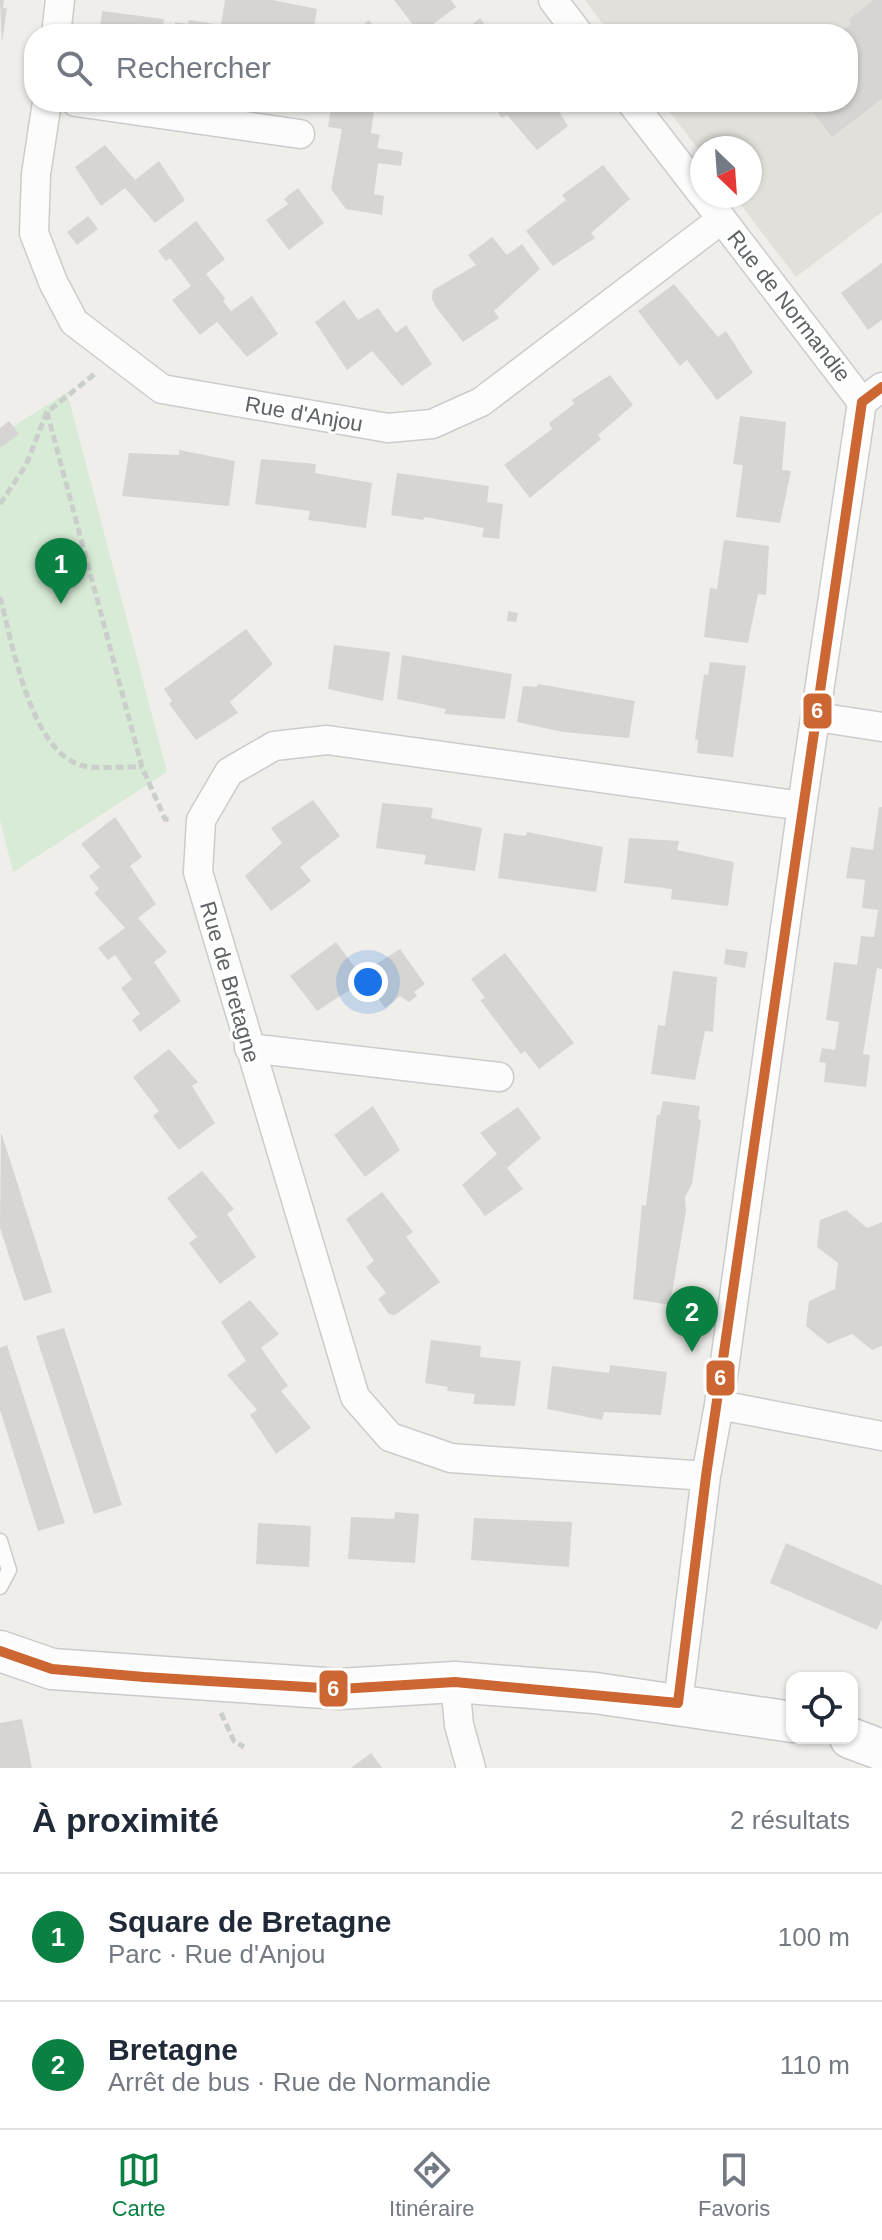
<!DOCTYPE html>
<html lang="fr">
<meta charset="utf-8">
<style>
:root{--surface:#fff;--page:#f2f2f3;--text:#1f2937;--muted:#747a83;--line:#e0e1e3;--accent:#0b8043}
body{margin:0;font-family:Helvetica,sans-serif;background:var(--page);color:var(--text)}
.controls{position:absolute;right:24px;bottom:24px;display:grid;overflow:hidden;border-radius:16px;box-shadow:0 2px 6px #0004}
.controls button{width:72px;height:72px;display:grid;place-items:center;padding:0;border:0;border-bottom:2px solid var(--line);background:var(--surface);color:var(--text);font:40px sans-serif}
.compass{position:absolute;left:690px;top:136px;width:72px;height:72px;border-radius:50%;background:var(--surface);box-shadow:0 2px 6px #0004;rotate:155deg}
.you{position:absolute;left:368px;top:982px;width:28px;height:28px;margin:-20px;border:6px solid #fff;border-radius:50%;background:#1a73e8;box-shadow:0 0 0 12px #1a73e833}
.badge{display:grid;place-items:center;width:52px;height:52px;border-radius:50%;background:var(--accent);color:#fff;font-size:26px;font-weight:700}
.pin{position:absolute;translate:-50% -66px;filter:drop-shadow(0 2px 4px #0008)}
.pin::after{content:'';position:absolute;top:42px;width:28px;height:24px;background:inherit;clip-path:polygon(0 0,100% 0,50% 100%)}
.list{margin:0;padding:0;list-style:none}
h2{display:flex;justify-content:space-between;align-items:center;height:104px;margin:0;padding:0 32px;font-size:34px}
h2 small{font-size:26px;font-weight:400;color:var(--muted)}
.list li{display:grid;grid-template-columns:52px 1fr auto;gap:24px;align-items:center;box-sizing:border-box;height:128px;padding:0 32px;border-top:2px solid var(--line)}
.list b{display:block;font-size:30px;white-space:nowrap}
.list p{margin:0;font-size:26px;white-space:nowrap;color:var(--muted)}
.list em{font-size:26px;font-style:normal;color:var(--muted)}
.icon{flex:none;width:44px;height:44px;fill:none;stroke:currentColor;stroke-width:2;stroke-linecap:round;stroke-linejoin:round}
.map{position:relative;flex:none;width:882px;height:1768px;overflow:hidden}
.search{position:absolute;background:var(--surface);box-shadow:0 2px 6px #0004;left:24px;right:24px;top:24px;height:88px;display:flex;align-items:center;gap:20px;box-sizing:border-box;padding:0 28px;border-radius:32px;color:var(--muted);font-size:30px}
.sheet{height:360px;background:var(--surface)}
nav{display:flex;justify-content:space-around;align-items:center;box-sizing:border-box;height:112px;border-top:2px solid var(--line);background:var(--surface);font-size:22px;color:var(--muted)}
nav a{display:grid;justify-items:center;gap:4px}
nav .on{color:var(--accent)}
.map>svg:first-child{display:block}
.education{fill:#e2e0da}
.green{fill:#d8ebd6}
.building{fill:#d6d5d3}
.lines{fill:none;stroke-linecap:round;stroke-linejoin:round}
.lane-casing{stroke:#cbcccc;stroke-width:17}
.street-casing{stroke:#cbcccc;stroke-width:31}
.secondary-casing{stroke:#cacacb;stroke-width:43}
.path{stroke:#cacfcc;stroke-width:5;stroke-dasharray:8 4;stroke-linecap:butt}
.lane{stroke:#fdfcfc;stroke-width:14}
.street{stroke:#fdfcfc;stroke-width:28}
.secondary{stroke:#fdfcfc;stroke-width:40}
.bus-1-casing{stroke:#fff;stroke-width:16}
.bus-1{stroke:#c63;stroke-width:10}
.labels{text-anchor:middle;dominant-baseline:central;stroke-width:6;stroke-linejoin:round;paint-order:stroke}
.street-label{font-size:22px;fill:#5f6368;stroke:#fff}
.line-badge{stroke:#fff;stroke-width:3}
.badge-label{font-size:22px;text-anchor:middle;font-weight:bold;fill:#fff}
</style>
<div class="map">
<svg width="882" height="1768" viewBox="0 0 882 1768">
<rect width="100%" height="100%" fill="#efeeea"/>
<path class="education" d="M585 0H882V212L796 277 734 196H750V148H702V154L662 102H848V34H610Z"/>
<path class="green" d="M67 392 167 772 13 872 0 820V435Z"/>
<path class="building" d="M0 0H4L3 8H7L2 43Z
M225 0H273L317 9 313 34H173L175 22 188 24 189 20 221 25Z
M394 0H451L456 7 420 34Z
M874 0H882V99L832 137 805 102H848V34H838L851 24 848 20Z
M102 11 164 19 162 34H99Z
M480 18 492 34H460Z
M369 20 379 34H361L358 29Z
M332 102H375L371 133 380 135 377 148 403 152 401 166 378 163 374 194 384 196 382 215 346 209 331 189 342 129 328 127Z
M490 102H553L568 126 537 150 507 115 502 118Z
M105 145 135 180 159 161 185 200 155 223 125 188 101 206 75 167Z
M603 165 630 199 591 233 595 238 553 266 526 231 566 200 562 195Z
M298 188 324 223 289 250 266 220 288 204 284 199Z
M88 216 98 229 77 245 67 232Z
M196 221 225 259 206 274 225 298 223 301 231 311 252 296 278 334 247 357 217 322 200 335 172 300 191 286 170 258 166 261 158 251Z
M492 237 507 255 522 244 540 269 494 311 499 318 463 342 436 307 432 299 433 290 476 265 468 255Z
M882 263V320L868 330 841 293Z
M674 284 718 337 726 331 753 373 717 400 687 360 680 366 638 311Z
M344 300 358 320 378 308 396 333 406 325 432 364 402 386 372 351 347 370 315 322Z
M610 375 633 405 598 435 601 439 530 498 504 465 552 429 549 423 574 404 572 400Z
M740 416 786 422 782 470 791 471 780 523 736 517 743 465 733 464Z
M9 421 19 434 0 448V428Z
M179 450 235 461 229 506 122 496 129 453 179 455Z
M261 459 316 464 315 473 372 483 366 528 308 520 310 511 255 504Z
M397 473 489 486 487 502 503 504 499 539 482 537 484 528 425 517 423 520 391 515Z
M724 540 769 546 766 595 758 594 748 643 704 637 710 588 717 589Z
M508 611 518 613 516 622 507 621Z
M246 629 273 664 230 702 238 713 196 740 169 704 172 701 164 689Z
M334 645 390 652 383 701 328 689Z
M402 655 512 674 505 719 444 714 446 709 397 699Z
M710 662 746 666 733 757 697 753 698 740 695 739 704 674 708 675Z
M538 684 635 701 629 738 563 732 517 722 523 686 537 687Z
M313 800 340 836 300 867 311 881 271 911 245 876 282 843 271 828Z
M382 803 433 808 431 818 482 828 475 871 424 864 426 855 376 848Z
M879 807H882V969L877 968 863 1054 870 1055 866 1087 824 1082 826 1063 819 1062 822 1048 835 1050 839 1022 826 1020 834 962 857 965 861 936 874 937 878 910 862 908 865 880 846 878 851 847 873 850Z
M115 817 142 857 130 866 156 904 138 918 167 952 154 962 181 1001 140 1032 132 1020 140 1014 121 988 132 979 115 955 108 960 98 948 125 928 94 893 99 889 89 876 100 867 81 844Z
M527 832 603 847 596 892 498 878 504 833 526 836Z
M629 838 679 841 677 850 734 862 728 906 671 899 672 889 624 883Z
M336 942 360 974 400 949 425 984 414 992 417 996 409 1002 400 996 385 1008 365 980 317 1011 290 976Z
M726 949 748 952 745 968 724 964Z
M505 953 574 1043 539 1069 525 1051 521 1054 480 1000 485 998 471 979Z
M673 971 717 977 713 1032 705 1031 695 1080 651 1074 658 1025 665 1026Z
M169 1049 198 1082 192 1086 215 1123 179 1150 153 1116 159 1111 133 1077Z
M663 1101 700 1106 698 1119 701 1120 692 1184 685 1197 686 1211 670 1305 633 1299 642 1205 646 1206 657 1115H660Z
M373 1106 400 1150 365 1177 334 1135Z
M518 1107 541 1138 507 1168 523 1189 485 1216 462 1185 497 1154 480 1133Z
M1 1132 52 1292 24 1301 0 1228Z
M202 1171 234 1209 227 1214 256 1257 220 1284 189 1243 197 1237 167 1198Z
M382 1192 413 1232 406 1237 440 1282 395 1315 389 1314 378 1299 386 1293 366 1267 374 1261 346 1219Z
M846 1210 867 1228 882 1222V1346L872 1350 852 1334 828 1344 806 1326 809 1301 835 1289 838 1263 817 1247 820 1220Z
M250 1300 279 1334 261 1348 288 1386 281 1391 311 1428 276 1454 250 1415 257 1410 227 1375 246 1361 221 1322Z
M64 1328 122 1505 94 1514 36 1336Z
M431 1340 481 1346 480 1357 521 1361 515 1406 473 1404 475 1394 447 1391 448 1387 425 1383Z
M7 1345 65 1523 38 1531 0 1410V1348Z
M610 1365 667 1372 661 1415 604 1412 602 1420 547 1409 552 1366 609 1373Z
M395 1512 419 1514 415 1563 348 1559 351 1517 394 1519Z
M474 1518 572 1522 569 1567 471 1560Z
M258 1523 311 1526 309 1567 256 1564Z
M786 1543 882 1585V1619L877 1630 770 1583Z
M22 1719 32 1768H0V1723Z
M371 1753 382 1768H351Z"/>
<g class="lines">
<g class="lane-casing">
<path id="lane" d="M0 1541 9 1570 0 1587"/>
</g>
<g class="street-casing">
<path id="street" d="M553 0 579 34
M56 34 60 0
M47 102 36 174 34 233 53 282 74 322 162 389 388 428 432 424 481 402 722 219
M76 102 300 134
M631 102 702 194
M862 402 882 387
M817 717 882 727
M249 1048 499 1077
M719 1405 882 1436
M706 1476 451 1458 390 1437 355 1397 198 872 201 820 229 772 274 746 327 740 802 806
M455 1682 459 1725 471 1768
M678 1703 706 1476 719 1405 802 806 862 402 704 196"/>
</g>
<g class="secondary-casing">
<path id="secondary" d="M0 1651 52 1669 339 1689 455 1682 595 1693 792 1722
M850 1738 882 1750"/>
</g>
<path class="path" d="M47 412 142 767 165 819 172 820
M0 504 26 465 47 412 96 373
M0 597C12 642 30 749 80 765 98 770 124 766 142 767
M221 1713 234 1741 244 1747"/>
<use href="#lane" class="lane"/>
<use href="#street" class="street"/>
<use href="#secondary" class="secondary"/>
<g class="bus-1-casing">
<path id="bus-1" d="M0 1651 52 1669 144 1677 339 1689 455 1682 678 1703 706 1476 862 402 882 387"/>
</g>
<use href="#bus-1" class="bus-1"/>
</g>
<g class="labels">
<g class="street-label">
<text transform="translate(789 306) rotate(52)">Rue de Normandie</text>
<text transform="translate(304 414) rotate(10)">Rue d'Anjou</text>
<text transform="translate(230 982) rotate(74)">Rue de Bretagne</text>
</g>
</g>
<g class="line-badge">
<rect x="802" y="692" width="31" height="38" rx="8" fill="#c63"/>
<rect x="705" y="1359" width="31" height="38" rx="8" fill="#c63"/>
<rect x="318" y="1669" width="31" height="39" rx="8" fill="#c63"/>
</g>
<g class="badge-label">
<text x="817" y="718">6</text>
<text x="720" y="1385">6</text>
<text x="333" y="1696">6</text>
</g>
</svg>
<div class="controls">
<button><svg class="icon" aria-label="locate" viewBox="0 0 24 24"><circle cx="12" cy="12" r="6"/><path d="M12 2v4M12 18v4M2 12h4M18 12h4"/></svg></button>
</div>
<svg class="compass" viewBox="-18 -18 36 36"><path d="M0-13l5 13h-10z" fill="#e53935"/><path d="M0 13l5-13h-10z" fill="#747a83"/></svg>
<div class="you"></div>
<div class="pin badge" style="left:61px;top:604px">1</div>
<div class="pin badge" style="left:692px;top:1352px">2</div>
<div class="search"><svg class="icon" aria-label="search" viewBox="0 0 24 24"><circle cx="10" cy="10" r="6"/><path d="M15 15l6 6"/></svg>Rechercher</div>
</div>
<section class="sheet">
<h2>À proximité<small>2 résultats</small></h2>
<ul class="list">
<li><span class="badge">1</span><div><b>Square de Bretagne</b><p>Parc · Rue d'Anjou</p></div><em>100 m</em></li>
<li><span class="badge">2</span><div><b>Bretagne</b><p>Arrêt de bus · Rue de Normandie</p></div><em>110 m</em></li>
</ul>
</section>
<nav>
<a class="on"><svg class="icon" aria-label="map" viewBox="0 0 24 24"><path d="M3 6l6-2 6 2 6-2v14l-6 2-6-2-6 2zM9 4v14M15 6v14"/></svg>Carte</a>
<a><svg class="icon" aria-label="directions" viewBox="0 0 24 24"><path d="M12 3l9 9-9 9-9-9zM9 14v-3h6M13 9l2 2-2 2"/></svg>Itinéraire</a>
<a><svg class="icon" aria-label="saved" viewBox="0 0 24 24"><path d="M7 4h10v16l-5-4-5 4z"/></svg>Favoris</a>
</nav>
